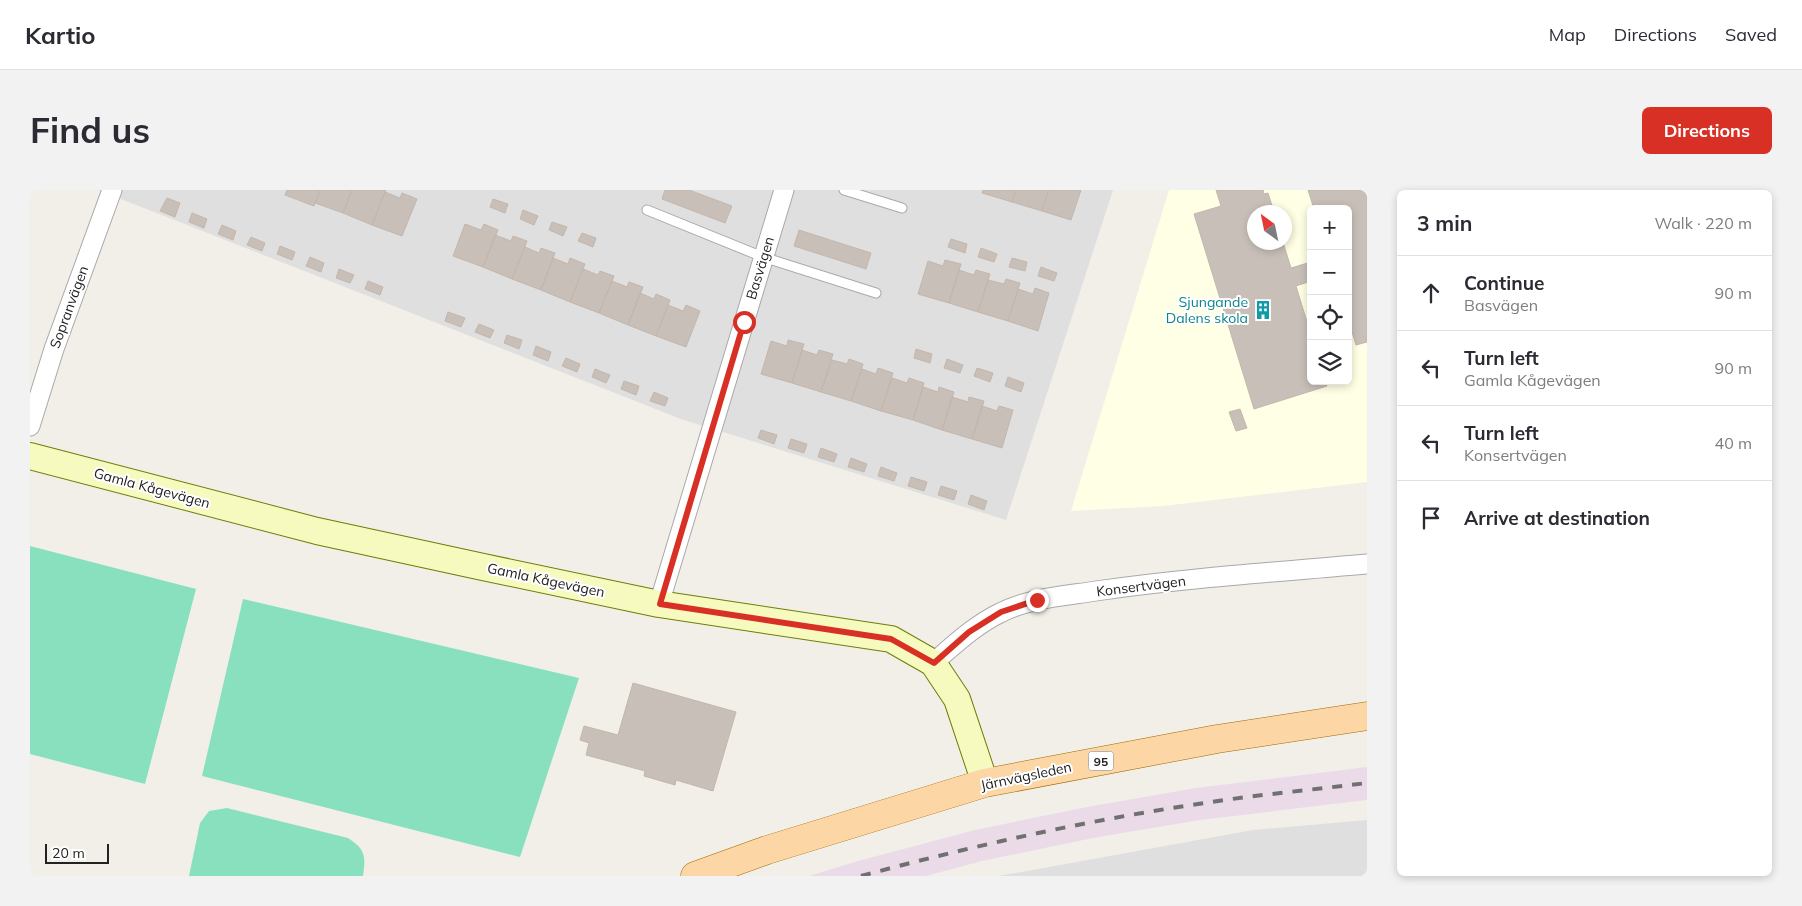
<!DOCTYPE html>
<meta charset="utf-8">
<style>
:root{--surface:#fff;--page:#f2f2f3;--text:#2b2b33;--muted:#7c7c81;--line:#e1e1e2;--accent:#d93025}
body{margin:0;font-family:Mulish,sans-serif;background:var(--page);color:var(--text)}
.controls{position:absolute;right:15px;top:15px;display:grid;overflow:hidden;border-radius:8px;box-shadow:0 2px 8px #0003}
.controls button{width:45px;height:45px;display:grid;place-items:center;padding:0;border:0;border-bottom:1px solid var(--line);background:var(--surface);color:var(--text);font:25px sans-serif}
.compass{position:absolute;left:1217px;top:15px;width:45px;height:45px;border-radius:50%;background:var(--surface);box-shadow:0 2px 8px #0003;rotate:327deg}
.scale{position:absolute;left:15px;bottom:12px;width:64px;box-sizing:border-box;padding-left:5px;border:2px solid #222;border-top:0;font-size:14px;line-height:18px;white-space:nowrap;color:#222;-webkit-text-stroke:4px #fff;paint-order:stroke}
.stop{position:absolute;width:15px;height:15px;margin:-11px;border:4px solid #d93025;border-radius:50%;background:#fff}
.stop.end{background:#d93025;border-color:#fff;box-shadow:0 1px 5px #0008}
.list{margin:0;padding:0;list-style:none}
h2{display:flex;justify-content:space-between;align-items:center;height:65px;margin:0;padding:0 20px;font-size:21px}
h2 small{font-size:16px;font-weight:400;color:var(--muted)}
.list li{display:grid;grid-template-columns:32px 1fr auto;gap:15px;align-items:center;box-sizing:border-box;height:75px;padding:0 20px;border-top:1px solid var(--line)}
.list b{display:block;font-size:19px;white-space:nowrap}
.list p{margin:0;font-size:16px;white-space:nowrap;color:var(--muted)}
.list em{font-size:16px;font-style:normal;color:var(--muted)}
.icon{flex:none;width:28px;height:28px;fill:none;stroke:currentColor;stroke-width:2;stroke-linecap:round;stroke-linejoin:round}
.map{position:relative;flex:none;width:1337px;height:686px;overflow:hidden;border-radius:8px}
header{display:flex;align-items:center;gap:30px;box-sizing:border-box;height:70px;padding:0 25px;background:var(--surface);border-bottom:1px solid var(--line)}
header strong{font-size:24px}
nav{display:flex;gap:28px;margin-inline-start:auto;font-size:18px}
.intro{display:flex;align-items:center;justify-content:space-between;box-sizing:border-box;height:120px;padding:0 30px}
h1{margin:0;font-size:35px}
.button{padding:12px 22px;border-radius:8px;background:var(--accent);color:#fff;font-size:18px;font-weight:700}
main{display:flex;gap:30px;padding:0 30px}
aside{flex:1;background:var(--surface);border-radius:8px;box-shadow:0 2px 8px #0003}
.map>svg:first-child{display:block}
.residential{fill:#e0dfdf}
.industrial{fill:#ebdbe8}
.education{fill:#ffffe5;fill-rule:evenodd}
.pitch{fill:#88e0be}
.building{fill:#c7bfb8;stroke:#c4b6ab}
.lines{fill:none;stroke-linecap:round;stroke-linejoin:round}
.lane-casing{stroke:#a9a9a9;stroke-width:11}
.street-casing{stroke:#a9a9a9;stroke-width:21}
.secondary-casing{stroke:#707d05;stroke-width:28}
.primary-casing{stroke:#a06b00;stroke-width:29}
.lane{stroke:#fff;stroke-width:9}
.street{stroke:#fff;stroke-width:19}
.secondary{stroke:#f7fabf;stroke-width:26}
.primary{stroke:#fcd6a4;stroke-width:28}
.rail{stroke:#707070;stroke-width:4;stroke-dasharray:10 10;stroke-linecap:butt}
.route{stroke:#d93025;stroke-width:6}
.labels{text-anchor:middle;dominant-baseline:central;stroke-width:4;stroke-linejoin:round;paint-order:stroke}
.shield{fill:#fff;stroke:#646464;stroke-width:1}
.shield-label{font-size:12px;font-weight:bold;fill:#222}
.street-label{font-size:14px;fill:#222;stroke:#fff}
.culture-label{font-size:14px;fill:#0d838f;stroke:#fff;text-anchor:end}
</style>
<header>
<strong>Kartio</strong>
<nav><a>Map</a><a>Directions</a><a>Saved</a></nav>
</header>
<div class="intro"><h1>Find us</h1><a class="button">Directions</a></div>
<main>
<div class="map">
<svg width="1337" height="686" viewBox="0 0 1337 686">
<rect width="100%" height="100%" fill="#f2efe9"/>
<path class="residential" d="M68 0H1083L976 330 651 229Z
M1337 630V686H969L1223 640Z"/>
<path class="industrial" d="M1337 577V610L1170 630 1063 648 952 671 896 686H779L828 671 945 640 1057 617 1166 598Z"/>
<path class="education" d="M1139 0H1337V292L1133 316 1041 321ZM1281 19H1318V191H1281ZM1224 22H1254V52H1224Z"/>
<path class="pitch" d="M0 356 166 399 115 594 0 564Z
M213 409 549 488 490 667 172 586Z
M197 618 318 648C335 659 336 665 333 686H159L170 633 179 621Z"/>
<path class="building" d="M257 0H290L284 16 255 5Z
M290 0H322L313 23 285 13Z
M322 0H356L342 35 313 23Z
M635 0H659L702 16 695 33 632 9Z
M953 0H986L982 12 952 3Z
M986 0H1019L1012 21 982 12Z
M1019 0H1051L1041 30 1012 21Z
M1186 0H1233L1234 4 1238 3 1244 22H1224V52H1253L1261 78 1281 72V91L1266 96 1281 145V191H1295L1297 196 1224 219 1164 24 1191 16Z
M1278 0H1337V152L1326 155 1318 129V19H1284Z
M355 2 370 8 372 3 387 9 372 46 342 35Z
M137 8 150 13 145 27 130 21Z
M463 9 478 14 475 23 460 17Z
M493 20 508 26 504 35 490 29Z
M162 23 177 29 174 38 159 32Z
M522 32 537 37 533 46 519 40Z
M435 34 451 40 454 34 468 40 453 77 423 66Z
M192 35 206 41 203 50 188 44Z
M769 40 841 63 836 79 764 56Z
M552 43 566 48 563 57 548 51Z
M465 45 481 51 483 46 497 51 482 89 453 77Z
M221 47 235 53 232 61 217 55Z
M921 49 937 54 935 63 918 57Z
M250 56 265 62 262 70 247 64Z
M495 57 509 63 511 58 525 63 511 100 482 89Z
M951 58 967 64 964 72 948 67Z
M280 67 294 73 291 82 276 76Z
M523 68 538 74 540 68 555 74 540 112 511 100Z
M982 68 997 72 995 81 979 77Z
M915 70 931 74 919 113 888 104 898 71 913 76Z
M1011 77 1027 83 1024 91 1008 86Z
M309 79 324 85 320 93 306 88Z
M553 79 568 85 570 81 584 86 569 123 540 112Z
M929 80 944 85 946 80 960 84 948 122 919 113Z
M976 89 990 93 978 131 948 122 958 90 974 94Z
M338 91 353 97 350 105 335 99Z
M582 91 597 97 599 92 613 97 598 135 569 123Z
M1005 98 1019 103 1008 141 978 131 988 99 1003 104Z
M610 103 624 109 626 104 640 110 626 146 598 135Z
M638 115 653 121 656 115 670 121 656 157 626 146Z
M418 122 435 128 431 137 415 131Z
M449 134 464 140 460 148 445 142Z
M477 145 492 150 489 159 474 153Z
M758 150 774 154 762 193 731 184 741 151 757 156Z
M506 156 521 162 518 171 503 165Z
M886 159 902 164 900 173 884 168Z
M772 160 787 165 789 160 803 164 791 202 762 193Z
M536 168 550 174 547 182 532 176Z
M819 169 833 174 821 211 791 202 802 170 817 174Z
M917 169 933 175 930 183 914 178Z
M848 178 863 183 851 221 821 211 832 179 846 184Z
M947 178 963 183 960 192 944 186Z
M565 179 580 185 576 193 562 187Z
M978 187 994 193 991 202 975 196Z
M862 188 877 193 879 188 894 193 883 230 851 221Z
M594 191 609 196 606 205 591 199Z
M893 197 908 202 909 197 924 202 912 240 883 230Z
M624 202 638 208 635 216 620 211Z
M922 207 938 212 939 207 954 211 942 249 912 240Z
M952 216 967 221 969 216 983 220 972 258 942 249Z
M1210 219 1217 238 1206 241 1199 222Z
M731 240 747 245 744 254 728 248Z
M761 249 777 254 774 263 758 258Z
M791 258 807 264 804 272 788 267Z
M821 268 837 274 834 282 818 277Z
M851 277 867 283 864 291 848 286Z
M881 287 897 292 894 301 878 296Z
M911 296 927 301 924 310 908 305Z
M941 305 957 311 954 320 938 314Z
M603 493 706 522 683 601 646 590 645 595 614 586 615 581 556 565 559 553 550 550 554 536 588 545Z"/>
<g class="lines">
<g class="lane-casing">
<path id="lane" d="M814 0 872 18
M617 20 733 67 846 103"/>
</g>
<g class="street-casing">
<path id="street" d="M0 236 24 159 82 0
M629 414 754 0
M903 473C924 455 945 435 970 423 999 408 1034 406 1066 401 1156 388 1246 382 1337 374"/>
</g>
<g class="secondary-casing">
<path id="secondary" d="M0 266 287 341 453 377 629 414 861 449 903 473 927 509 955 593"/>
</g>
<g class="primary-casing">
<path id="primary" d="M665 686 737 660 955 593 1187 549 1337 526"/>
</g>
<use href="#lane" class="lane"/>
<use href="#street" class="street"/>
<use href="#secondary" class="secondary"/>
<use href="#primary" class="primary"/>
<path class="rail" d="M831 686C942 656 1054 631 1168 614 1224 605 1281 600 1337 593"/>
</g>
<g class="lines">
<path class="route" d="M714 132 630 414 861 449 904 473 939 442 971 422 1007 410"/>
</g>
<defs>
<g id="building-bare" transform="scale(1.5)"><path d="M-4-6H4V6H1V3H-1V6H-4ZM-2.5-4.3h1.7v1.8h-1.7ZM.8-4.3h1.7v1.8H.8ZM-2.5-1h1.7V.8h-1.7ZM.8-1h1.7V.8H.8Z" fill="#0f9aa8" stroke="#fff" stroke-width="2.5" paint-order="stroke"/></g>
</defs>
<g fill-rule="evenodd">
<use href="#building-bare" x="1233" y="120"/>
</g>
<g class="labels">
<rect class="shield" x="1058.5" y="561.5" width="25" height="19" rx="4"/>
<g class="shield-label">
<text x="1071" y="571">95</text>
</g>
<g class="street-label">
<text transform="translate(730 78) rotate(-73)">Basvägen</text>
<text transform="translate(39 117) rotate(-70)">Sopranvägen</text>
<text transform="translate(122 298) rotate(15)">Gamla Kågevägen</text>
<text transform="translate(516 390) rotate(12)">Gamla Kågevägen</text>
<text transform="translate(1111 396) rotate(-7)">Konsertvägen</text>
<text transform="translate(996 586) rotate(-12)">Järnvägsleden</text>
</g>
<g class="culture-label">
<text x="1218" y="112">Sjungande<tspan x="1218" dy="16">Dalens skola</tspan></text>
</g>
</g>
</svg>
<div class="controls">
<button>+</button>
<button>−</button>
<button><svg class="icon" aria-label="locate" viewBox="0 0 24 24"><circle cx="12" cy="12" r="6"/><path d="M12 2v4M12 18v4M2 12h4M18 12h4"/></svg></button>
<button><svg class="icon" aria-label="layers" viewBox="0 0 24 24"><path d="M12 4l9 5-9 5-9-5zM3 14l9 5 9-5"/></svg></button>
</div>
<svg class="compass" viewBox="-18 -18 36 36"><path d="M0-13l5 13h-10z" fill="#e53935"/><path d="M0 13l5-13h-10z" fill="#7c7c81"/></svg>
<div class="scale">20 m</div>
<div class="stop" style="left:714px;top:132px"></div>
<div class="stop end" style="left:1007px;top:410px"></div>
</div>
<aside>
<h2>3 min<small>Walk · 220 m</small></h2>
<ul class="list">
<li><svg class="icon" aria-label="ahead" viewBox="0 0 24 24"><path d="M12 20V5M6 11l6-6 6 6"/></svg><div><b>Continue</b><p>Basvägen</p></div><em>90 m</em></li>
<li><svg class="icon" aria-label="left" viewBox="0 0 24 24"><path d="M17 20v-9H6M10 6l-5 5 5 5"/></svg><div><b>Turn left</b><p>Gamla Kågevägen</p></div><em>90 m</em></li>
<li><svg class="icon" aria-label="left" viewBox="0 0 24 24"><path d="M17 20v-9H6M10 6l-5 5 5 5"/></svg><div><b>Turn left</b><p>Konsertvägen</p></div><em>40 m</em></li>
<li><svg class="icon" aria-label="arrive" viewBox="0 0 24 24"><path d="M6 21V4h12l-3 4 3 4H6"/></svg><div><b>Arrive at destination</b></div></li>
</ul>
</aside>
</main>
